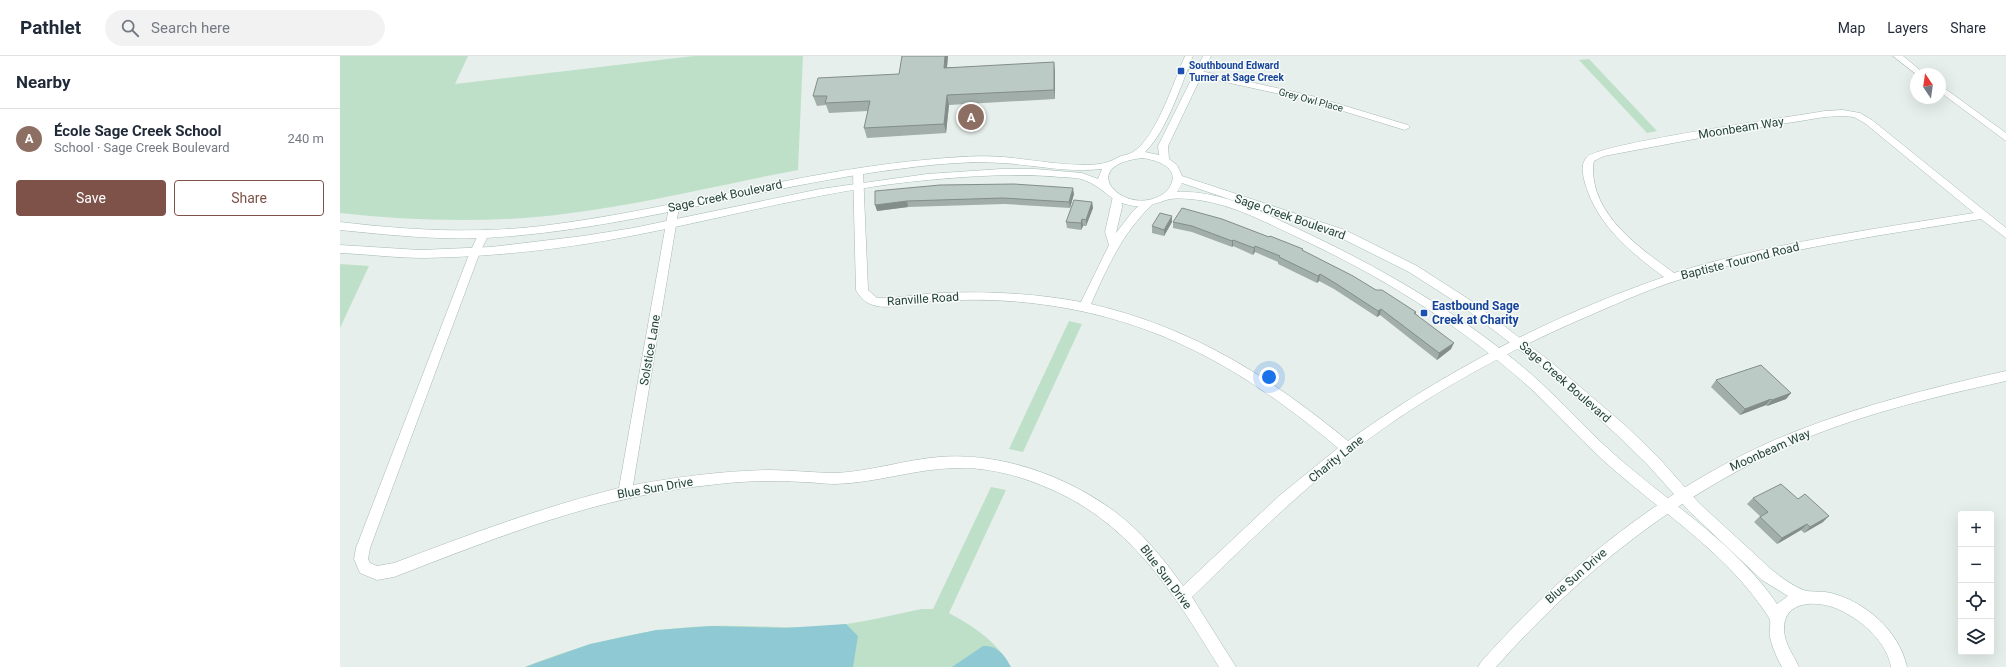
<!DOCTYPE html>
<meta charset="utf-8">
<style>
:root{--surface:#fff;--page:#f2f2f3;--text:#1f2937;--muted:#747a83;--line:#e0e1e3;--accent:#7f5249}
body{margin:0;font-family:Roboto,sans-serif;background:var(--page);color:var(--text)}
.controls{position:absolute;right:12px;bottom:12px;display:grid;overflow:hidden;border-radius:4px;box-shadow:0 4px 16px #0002}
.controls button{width:36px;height:36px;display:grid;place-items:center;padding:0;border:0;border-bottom:1px solid var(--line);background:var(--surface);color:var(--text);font:20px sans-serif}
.compass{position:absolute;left:1570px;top:12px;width:36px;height:36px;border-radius:50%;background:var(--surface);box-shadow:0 4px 16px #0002;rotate:347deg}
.you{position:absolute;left:929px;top:321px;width:14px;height:14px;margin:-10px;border:3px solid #fff;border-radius:50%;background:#1a73e8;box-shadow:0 0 0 6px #1a73e833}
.badge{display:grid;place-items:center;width:26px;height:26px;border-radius:50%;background:var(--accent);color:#fff;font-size:13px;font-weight:700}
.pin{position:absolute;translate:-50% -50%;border:2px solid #fff;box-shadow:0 1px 4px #0006}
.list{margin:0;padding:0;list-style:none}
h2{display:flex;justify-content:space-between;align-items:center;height:52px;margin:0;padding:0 16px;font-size:17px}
h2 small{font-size:13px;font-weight:400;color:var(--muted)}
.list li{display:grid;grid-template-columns:26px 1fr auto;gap:12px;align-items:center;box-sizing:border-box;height:60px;padding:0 16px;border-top:1px solid var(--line)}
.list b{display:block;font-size:15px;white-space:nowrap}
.list p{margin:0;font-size:13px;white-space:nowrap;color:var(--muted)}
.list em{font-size:13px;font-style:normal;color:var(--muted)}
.actions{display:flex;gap:8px;padding:12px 16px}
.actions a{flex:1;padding:9px 0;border:1px solid var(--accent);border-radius:4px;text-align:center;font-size:14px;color:var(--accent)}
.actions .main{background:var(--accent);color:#fff}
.icon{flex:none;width:22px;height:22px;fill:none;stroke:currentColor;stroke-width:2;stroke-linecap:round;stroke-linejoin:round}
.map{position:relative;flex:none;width:1666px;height:611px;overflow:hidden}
header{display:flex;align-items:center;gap:24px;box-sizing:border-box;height:56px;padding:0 20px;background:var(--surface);border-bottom:1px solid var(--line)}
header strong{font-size:19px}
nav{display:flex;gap:22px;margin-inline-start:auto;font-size:14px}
.search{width:280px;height:36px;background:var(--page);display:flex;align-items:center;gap:10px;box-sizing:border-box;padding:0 14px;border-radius:22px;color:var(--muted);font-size:15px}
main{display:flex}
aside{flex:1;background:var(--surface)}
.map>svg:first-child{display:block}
.green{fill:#bfe0c8}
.water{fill:#8ec9d4}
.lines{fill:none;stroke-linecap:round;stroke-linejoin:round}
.street-casing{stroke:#a8b8b2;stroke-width:1}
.secondary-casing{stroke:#a4bbb3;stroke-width:1}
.street{fill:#fff;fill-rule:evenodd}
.secondary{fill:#fff;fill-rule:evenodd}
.wall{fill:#a1aea9}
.shaded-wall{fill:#838d89}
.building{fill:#bbcac4;stroke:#838d89}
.transit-dot{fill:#1a4fb4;stroke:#f7fbf9;stroke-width:1.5}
.labels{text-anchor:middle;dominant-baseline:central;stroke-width:3;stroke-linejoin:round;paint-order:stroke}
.far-transit-label{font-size:10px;font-weight:bold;fill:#164399;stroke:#f7fbf9;text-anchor:start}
.far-street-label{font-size:10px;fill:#24423a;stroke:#f7fbf9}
.street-label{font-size:12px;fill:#24423a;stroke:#f7fbf9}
.transit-label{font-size:12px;font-weight:bold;fill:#164399;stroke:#f7fbf9;text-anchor:start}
</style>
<header>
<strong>Pathlet</strong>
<div class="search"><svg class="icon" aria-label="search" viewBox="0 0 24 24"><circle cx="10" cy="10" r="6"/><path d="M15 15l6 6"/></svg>Search here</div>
<nav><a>Map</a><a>Layers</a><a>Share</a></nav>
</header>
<main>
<aside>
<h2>Nearby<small></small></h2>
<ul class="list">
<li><span class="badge" style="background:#8d6e63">A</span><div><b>École Sage Creek School</b><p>School · Sage Creek Boulevard</p></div><em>240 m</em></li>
</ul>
<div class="actions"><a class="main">Save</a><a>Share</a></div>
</aside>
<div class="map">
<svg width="1666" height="611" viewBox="0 0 1666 611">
<rect width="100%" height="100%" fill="#e6efeb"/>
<path class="green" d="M0 0H128L115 28 354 0H463L458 114C368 131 276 155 184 162 122 166 62 164 0 157Z
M1249 3 1317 75 1307 77 1239 4Z
M0 208 29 210 0 272Z
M729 265 742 268 683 396 669 393Z
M651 431 666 434 609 557C635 571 656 585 671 611H185C244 587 306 572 371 570 411 569 450 573 489 570 521 567 552 559 582 553H593Z"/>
<path class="water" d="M506 568 518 580 513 611H185L250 588 316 574 372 570 445 572Z
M643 590C658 589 665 600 671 611H612Z"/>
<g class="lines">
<g class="street-casing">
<path id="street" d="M1553 0H1563L1585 18H1576Z
M852 13 972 40 1068 69 1070 71 1065 74 967 44 849 18V14Z
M1600 29 1666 77V85L1600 36Z
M1503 54 1520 57 1532 64 1666 172V182L1641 163C1542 179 1441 193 1345 222 1314 231 1283 245 1253 258 1159 298 1069 348 990 413 942 453 897 497 852 541L896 611H879C832 535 789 463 701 429 674 418 644 411 615 412 574 413 536 427 495 428 484 428 473 426 463 426 432 424 400 425 370 429 259 440 158 481 54 521L37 524 20 517 14 503 16 492 130 196 140 175H148L149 178 140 196 30 492 28 503 30 507 37 510 54 507C128 479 202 451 279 432L329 151 334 148 339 151 293 429C338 421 382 415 428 414 451 414 474 417 497 417 532 415 564 404 599 401 659 396 725 419 774 455 801 475 823 502 843 530L939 440 998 392C904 313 815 261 691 247 655 243 618 243 582 246 567 247 552 253 537 250 527 248 521 243 516 234L513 115 514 113H522L523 115 528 234 537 242C557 243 578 238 598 237 646 235 693 237 741 246L769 189 765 176 773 140H781L782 151 776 177 793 155 804 145H812L813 147 812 149C782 177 767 212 751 248 851 271 929 320 1008 385 1105 315 1211 260 1324 221 1290 196 1257 169 1245 127 1243 119 1240 108 1247 101 1261 87 1452 61 1485 55ZM1503 60 1514 61 1526 68 1634 157C1534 173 1431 187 1334 217 1300 192 1251 159 1253 110L1254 105 1264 100 1392 76 1485 61Z
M1666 315V325C1598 340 1530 356 1466 382 1345 433 1243 513 1156 611H1138L1141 606C1223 514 1317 437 1430 386 1506 353 1586 333 1666 315Z"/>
</g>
<g class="secondary-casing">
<path id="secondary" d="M845 0H853C841 29 827 75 805 96L819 99 818 90 863 0H871L828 90 829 103 837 109 842 120 1005 174 1077 210 1130 244 1211 306 1286 370 1317 400 1359 447 1432 514C1441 521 1455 532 1467 535 1474 536 1483 535 1491 537 1526 546 1559 575 1567 611H1551C1547 587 1524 566 1502 555 1481 544 1443 542 1444 574 1445 589 1453 598 1459 611H1442C1437 602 1432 591 1430 581 1429 575 1431 569 1430 564 1428 559 1424 555 1421 550 1380 492 1316 452 1264 405 1235 379 1210 349 1181 324 1115 266 1039 219 959 182 927 167 894 149 859 144 849 143 837 141 826 144 815 148 806 151 794 150 770 147 764 131 744 124 737 121 727 122 720 121 676 117 632 120 588 124 489 133 393 160 296 179 226 193 153 201 82 202 55 202 27 198 0 197V189L80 194 151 191 243 180 293 172 480 133 587 118 661 113H695L742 117 758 123 762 113C728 117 695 109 662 107 630 105 597 108 566 112 425 129 288 174 146 182 97 184 49 179 0 174V166C67 174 134 178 201 170 333 154 462 114 594 103 617 101 640 99 663 101 689 103 745 114 768 106 772 105 776 102 781 100 785 99 790 98 793 96 816 82 834 25 845 0ZM803 102C815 104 837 110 832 126 830 131 828 135 823 138 786 163 732 109 803 102ZM842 127 997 180 1069 216 1122 250 1203 312 1276 378 1307 408 1349 455 1422 524 1448 540 1437 548C1398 490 1334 450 1282 405 1249 377 1222 345 1190 317 1119 256 1038 210 954 171 918 154 878 134 837 136Z"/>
</g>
<use href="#street" class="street"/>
<use href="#secondary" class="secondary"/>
</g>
<path class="wall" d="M562 0H608L607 11 715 15V43L609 49 606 77 527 82 524 72 528 55 489 57 486 49 477 50 473 40 559 18Z
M600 129 734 138 730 152 665 148 568 151 537 155Z
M752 146 753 152 746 170H743L741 174 727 172 726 166Z
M832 166 824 180 812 177V170Z
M833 166 929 181 963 193V195L1076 256V258L1111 293 1097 304 1040 259 1037 261 994 233 979 225 977 227 938 208V206L915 196 913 199 893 190 892 191 852 176 833 172Z
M1376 324 1451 337 1446 343 1427 350 1426 349 1400 359 1371 331Z
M1413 442 1483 466 1464 477 1461 474 1437 488 1414 466 1420 460 1407 448Z"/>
<path class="shaded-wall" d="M605 0H608L606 21 604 12Z
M714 6 715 15V43L714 34Z
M607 39 609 49 606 77 604 68Z
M733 132 734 138 730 152 729 146Z
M567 145 568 151 537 155 535 149Z
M752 146 753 152 746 170V164Z
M832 160V166L824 180V174Z
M742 163 743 170 741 174V167Z
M893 184V190L892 191V185Z
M915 190V196L913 199 914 192Z
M980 218 979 225 977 227 978 220Z
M1041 253 1040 259 1037 261 1038 255Z
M1114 287 1111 293 1097 304 1099 297Z
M1451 337 1446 343 1427 350 1432 344Z
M1431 343 1426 349 1400 359 1405 353Z
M1489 460 1483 466 1464 477 1470 471Z
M1467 468 1461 474 1437 488 1442 482Z"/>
<path class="building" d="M562 0H605L604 12 714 6V34L607 39 604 68 524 72 530 45 485 47 487 40H473L478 22 559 18Z
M674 128 733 132 729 146 663 142 567 145 535 149V135L600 129Z
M734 144 752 146 746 164 742 163 741 167 726 166Z
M842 152 882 163 929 181 930 180 963 193 962 194 1013 220 1036 234H1042L1076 256 1074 257 1114 287 1099 297 1041 253 1038 255 995 227 980 218 978 220 939 201 940 200 915 190 914 192 893 184 892 185 852 170 833 166Z
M820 157 832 160 824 174 812 170Z
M1421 309 1451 337 1432 344 1431 343 1405 353 1376 324Z
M1441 428 1458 443 1465 438 1489 460 1470 471 1467 468 1442 482 1420 461 1428 456 1413 442Z"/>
<g class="transit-dot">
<rect x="837" y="11" width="8" height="8" rx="2"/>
<rect x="1080" y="253" width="8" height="8" rx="2"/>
</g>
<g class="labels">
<g class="far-transit-label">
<text x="849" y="9">Southbound Edward<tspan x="849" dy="12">Turner at Sage Creek</tspan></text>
</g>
<g class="far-street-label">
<text transform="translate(971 44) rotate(15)">Grey Owl Place</text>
</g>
<g class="street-label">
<text transform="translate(1401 72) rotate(-9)">Moonbeam Way</text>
<text transform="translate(385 140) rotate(-12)">Sage Creek Boulevard</text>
<text transform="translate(950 161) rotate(19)">Sage Creek Boulevard</text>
<text transform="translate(1400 205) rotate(-14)">Baptiste Tourond Road</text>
<text transform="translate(583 243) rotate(-4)">Ranville Road</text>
<text transform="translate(310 294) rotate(-80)">Solstice Lane</text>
<text transform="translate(1225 326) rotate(41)">Sage Creek Boulevard</text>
<text transform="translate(1430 394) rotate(-24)">Moonbeam Way</text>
<text transform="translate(996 403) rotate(-39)">Charity Lane</text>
<text transform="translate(315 432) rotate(-10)">Blue Sun Drive</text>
<text transform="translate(1236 520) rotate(-41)">Blue Sun Drive</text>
<text transform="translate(826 521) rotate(53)">Blue Sun Drive</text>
</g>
<g class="transit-label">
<text x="1092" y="250">Eastbound Sage<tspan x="1092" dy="14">Creek at Charity</tspan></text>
</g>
</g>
</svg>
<div class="controls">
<button>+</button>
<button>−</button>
<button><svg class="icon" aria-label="locate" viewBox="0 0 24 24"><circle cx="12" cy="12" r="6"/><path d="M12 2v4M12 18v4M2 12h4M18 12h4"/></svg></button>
<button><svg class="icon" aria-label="layers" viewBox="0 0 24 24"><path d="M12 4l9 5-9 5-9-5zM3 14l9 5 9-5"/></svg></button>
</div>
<svg class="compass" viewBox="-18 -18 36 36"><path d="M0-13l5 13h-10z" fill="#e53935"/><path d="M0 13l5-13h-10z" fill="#747a83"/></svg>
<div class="you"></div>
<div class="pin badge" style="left:631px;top:61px;background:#8d6e63">A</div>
</div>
</main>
